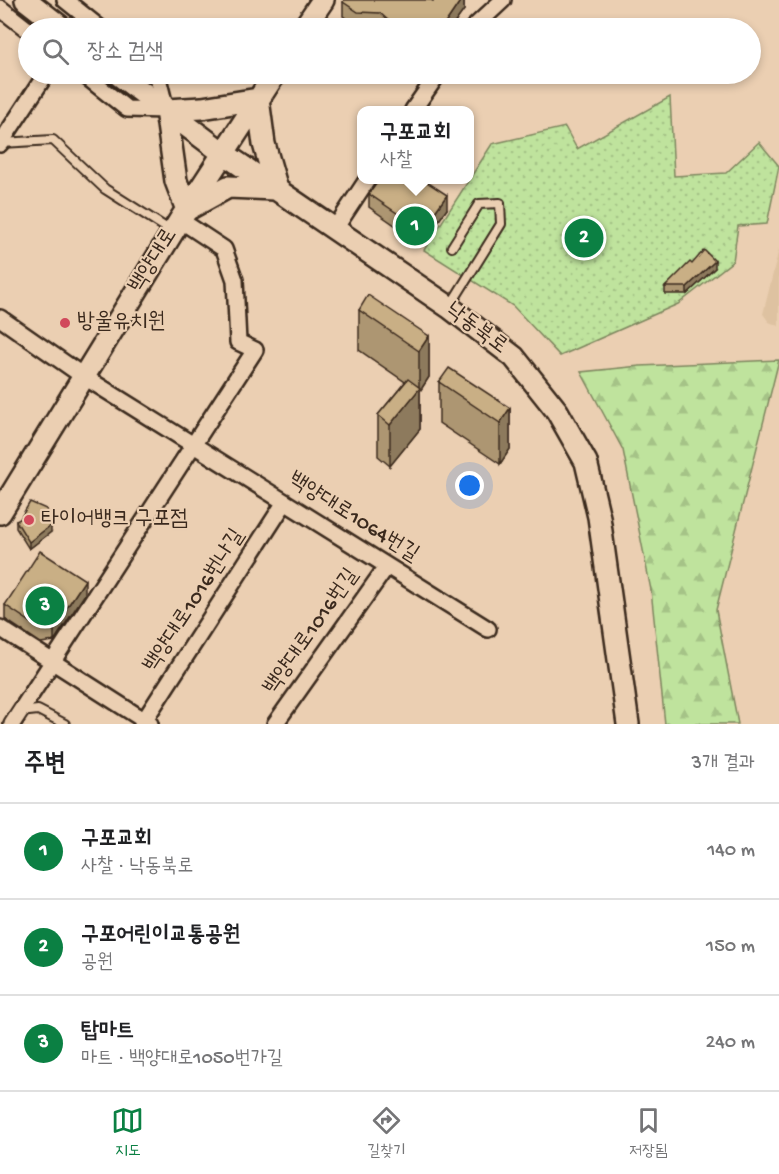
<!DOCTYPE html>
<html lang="ko">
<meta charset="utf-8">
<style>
:root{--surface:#fff;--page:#f6f6f6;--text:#202124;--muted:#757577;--line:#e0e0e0;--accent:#0b8043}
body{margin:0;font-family:"Gochi Hand","Poor Story",sans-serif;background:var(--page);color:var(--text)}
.you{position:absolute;left:470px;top:486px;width:21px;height:21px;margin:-15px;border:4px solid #fff;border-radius:50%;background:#1a73e8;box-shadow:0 0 0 9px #1a73e833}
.badge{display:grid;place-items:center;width:39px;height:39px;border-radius:50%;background:var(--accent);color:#fff;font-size:20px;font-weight:700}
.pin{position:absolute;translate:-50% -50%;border:3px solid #fff;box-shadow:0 2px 6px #0006}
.popup{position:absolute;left:357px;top:106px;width:117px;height:78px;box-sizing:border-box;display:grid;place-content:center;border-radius:12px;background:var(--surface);filter:drop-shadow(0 2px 4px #0005);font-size:20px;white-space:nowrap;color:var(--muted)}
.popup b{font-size:22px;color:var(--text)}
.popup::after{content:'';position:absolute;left:50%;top:100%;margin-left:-12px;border:12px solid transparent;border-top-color:var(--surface)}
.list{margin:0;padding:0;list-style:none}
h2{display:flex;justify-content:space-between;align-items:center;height:78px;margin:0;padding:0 24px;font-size:26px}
h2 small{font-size:20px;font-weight:400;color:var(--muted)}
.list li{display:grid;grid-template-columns:39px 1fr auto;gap:18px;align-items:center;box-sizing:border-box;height:96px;padding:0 24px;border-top:2px solid var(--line)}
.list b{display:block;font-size:22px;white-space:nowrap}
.list p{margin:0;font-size:20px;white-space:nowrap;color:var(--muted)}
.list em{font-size:20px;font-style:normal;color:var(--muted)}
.icon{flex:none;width:33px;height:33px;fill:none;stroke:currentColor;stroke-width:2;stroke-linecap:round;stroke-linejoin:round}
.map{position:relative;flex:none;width:779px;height:724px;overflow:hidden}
.search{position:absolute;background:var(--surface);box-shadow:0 3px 9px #0003;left:18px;right:18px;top:18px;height:66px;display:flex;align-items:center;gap:15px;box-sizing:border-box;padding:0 21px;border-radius:33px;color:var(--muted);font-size:22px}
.sheet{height:366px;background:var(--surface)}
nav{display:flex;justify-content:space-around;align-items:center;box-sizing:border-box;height:84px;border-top:2px solid var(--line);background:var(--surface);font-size:16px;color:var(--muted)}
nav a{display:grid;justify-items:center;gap:3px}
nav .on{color:var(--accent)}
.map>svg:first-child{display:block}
.built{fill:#dec2a1}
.forest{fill:url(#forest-firs);stroke:#7d865e;stroke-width:1.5}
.park{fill:url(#park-dots);stroke:#7d865e;stroke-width:1.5}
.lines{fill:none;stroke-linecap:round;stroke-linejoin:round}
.lane-casing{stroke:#3b2a1e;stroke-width:12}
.street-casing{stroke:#3b2a1e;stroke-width:20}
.secondary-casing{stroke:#3b2a1e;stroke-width:26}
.lane{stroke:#ebcfb2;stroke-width:8}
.street{stroke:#ebcfb2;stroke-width:15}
.secondary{stroke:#ebcfb2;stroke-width:21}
.wall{fill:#ad9672;stroke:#3b2a1e;stroke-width:1.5}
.shaded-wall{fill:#8d7a5d;stroke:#3b2a1e;stroke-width:1.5}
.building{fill:#c9af85;stroke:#3b2a1e;stroke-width:1.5}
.poi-dot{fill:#d1495b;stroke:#ebcfb2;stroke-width:2}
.labels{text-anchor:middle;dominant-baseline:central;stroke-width:4.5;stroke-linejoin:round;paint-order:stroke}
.street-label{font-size:22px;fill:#3b2a1e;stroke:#ebcfb2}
.poi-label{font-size:22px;fill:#3b2a1e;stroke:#ebcfb2;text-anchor:start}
</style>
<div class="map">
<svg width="779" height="724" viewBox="0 0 779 724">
<defs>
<pattern id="forest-firs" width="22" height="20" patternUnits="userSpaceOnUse" patternTransform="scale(1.5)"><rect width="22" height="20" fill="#bfe39d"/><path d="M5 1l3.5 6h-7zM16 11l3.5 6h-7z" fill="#a5c387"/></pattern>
<pattern id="park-dots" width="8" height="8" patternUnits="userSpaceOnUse" patternTransform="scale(1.5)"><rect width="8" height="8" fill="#bfe39d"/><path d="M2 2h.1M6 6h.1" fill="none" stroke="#a5c387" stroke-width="1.8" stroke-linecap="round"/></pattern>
</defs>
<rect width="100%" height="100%" fill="#ebcfb2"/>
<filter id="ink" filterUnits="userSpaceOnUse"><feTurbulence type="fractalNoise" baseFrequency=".0167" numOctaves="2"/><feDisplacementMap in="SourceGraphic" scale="12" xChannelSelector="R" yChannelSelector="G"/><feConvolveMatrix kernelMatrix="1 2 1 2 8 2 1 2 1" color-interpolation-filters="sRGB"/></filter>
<g filter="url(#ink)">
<path class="built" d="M779 249V326L769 322 763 314Z"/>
<path class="forest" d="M779 360 716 610 738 724H665L651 590 623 450 581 372 640 366Z"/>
<path class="park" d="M670 97 674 176 726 173 759 142 779 166 767 224 738 226 733 261 678 304 560 356 513 306 424 250 492 144 565 127 577 149Z"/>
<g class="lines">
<g class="lane-casing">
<path id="lane" d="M2 143 53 140 105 189 171 231
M450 306 501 224 500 203 479 204 452 247
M20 712 38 710 65 724"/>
</g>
<g class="street-casing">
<path id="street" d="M65 0 100 28
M0 8 28 30
M473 28 503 0
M83 74 127 109 166 110 157 74
M413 110 438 74
M0 144 46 74
M334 230 367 180
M0 318 83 376 488 629
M0 628 150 724
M12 724 255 350 238 342 235 280 224 249 180 220
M142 724 285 502
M275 724 387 566"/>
</g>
<g class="secondary-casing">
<path id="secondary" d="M26 0 62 28
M304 28 323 0
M118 74 223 153 449 307 514 357 557 411 586 462 599 517 628 724
M258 99 264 144 277 189
M166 110 176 181 187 210
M166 110 202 108 258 99
M188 209 228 187 274 189
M0 513 180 220 275 74"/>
</g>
<use href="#lane" class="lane"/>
<use href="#street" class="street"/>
<use href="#secondary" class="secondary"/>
</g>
<path class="wall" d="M464 0V10L451 28H381L380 27 358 26 343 16V2Z
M369 194 447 209 422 244 369 207Z
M692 264 715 268 687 294H665V287Z
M359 310 429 336V377L420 391V429L390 466 378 456V415L405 382 359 350Z
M439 382 510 408V449L500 464 439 423Z
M16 521 51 532 29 549 16 528Z
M85 594 54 641 41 643 5 619V605Z"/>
<path class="shaded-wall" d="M461 0H464V10L451 28H442Z
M447 195V209L422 244V230Z
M715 261V268L687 294V287Z
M429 336V377L420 391V429L390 466V425L419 389V351Z
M510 408V449L500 464V423Z
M51 525V532L29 549V542Z
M85 580V594L54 641V627Z"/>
<path class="building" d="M344 0H431L433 1 434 0H461L442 28H385L390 22 380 13 358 12 343 2Z
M379 180H424L447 195 422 230 369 194Z
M704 250 715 261 687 287H665L690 262 692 264Z
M368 295 429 336 419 351 359 310Z
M449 368 510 408 500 423 439 382Z
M408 379 420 388 390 425 378 415Z
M30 502 46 509 51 525 29 542 16 521 20 519Z
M40 551 85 580 54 627 41 629 5 605Z"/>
</g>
<g class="poi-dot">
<circle cx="65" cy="323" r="6"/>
<circle cx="29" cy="520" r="6"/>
</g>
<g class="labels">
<g class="street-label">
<text transform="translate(154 261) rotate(-58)">백양대로</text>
<text transform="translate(476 329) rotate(37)">낙동북로</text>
<text transform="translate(353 518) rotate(32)">백양대로1064번길</text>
<text transform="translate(195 601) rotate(-57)">백양대로1016번나길</text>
<text transform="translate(312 632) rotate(-55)">백양대로1016번길</text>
</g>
<g class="poi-label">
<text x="77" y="323">방울유치원</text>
<text x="41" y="520">타이어뱅크 구포점</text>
</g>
</g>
</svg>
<div class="you"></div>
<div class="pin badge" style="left:415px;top:226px">1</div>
<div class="popup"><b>구포교회</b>사찰</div>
<div class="pin badge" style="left:584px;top:238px">2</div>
<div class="pin badge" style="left:45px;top:606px">3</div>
<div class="search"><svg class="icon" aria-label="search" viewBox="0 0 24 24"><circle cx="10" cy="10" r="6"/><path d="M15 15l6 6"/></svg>장소 검색</div>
</div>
<section class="sheet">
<h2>주변<small>3개 결과</small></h2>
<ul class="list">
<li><span class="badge">1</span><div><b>구포교회</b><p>사찰 · 낙동북로</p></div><em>140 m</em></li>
<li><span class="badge">2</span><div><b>구포어린이교통공원</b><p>공원</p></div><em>150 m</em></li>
<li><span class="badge">3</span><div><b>탑마트</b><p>마트 · 백양대로1050번가길</p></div><em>240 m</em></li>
</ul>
</section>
<nav>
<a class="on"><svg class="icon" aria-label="map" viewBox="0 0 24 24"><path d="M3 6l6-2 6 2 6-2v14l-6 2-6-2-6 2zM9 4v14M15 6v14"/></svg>지도</a>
<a><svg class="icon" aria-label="directions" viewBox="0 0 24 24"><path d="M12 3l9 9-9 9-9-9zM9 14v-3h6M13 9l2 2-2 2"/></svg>길찾기</a>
<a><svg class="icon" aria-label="saved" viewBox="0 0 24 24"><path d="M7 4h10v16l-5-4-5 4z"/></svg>저장됨</a>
</nav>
